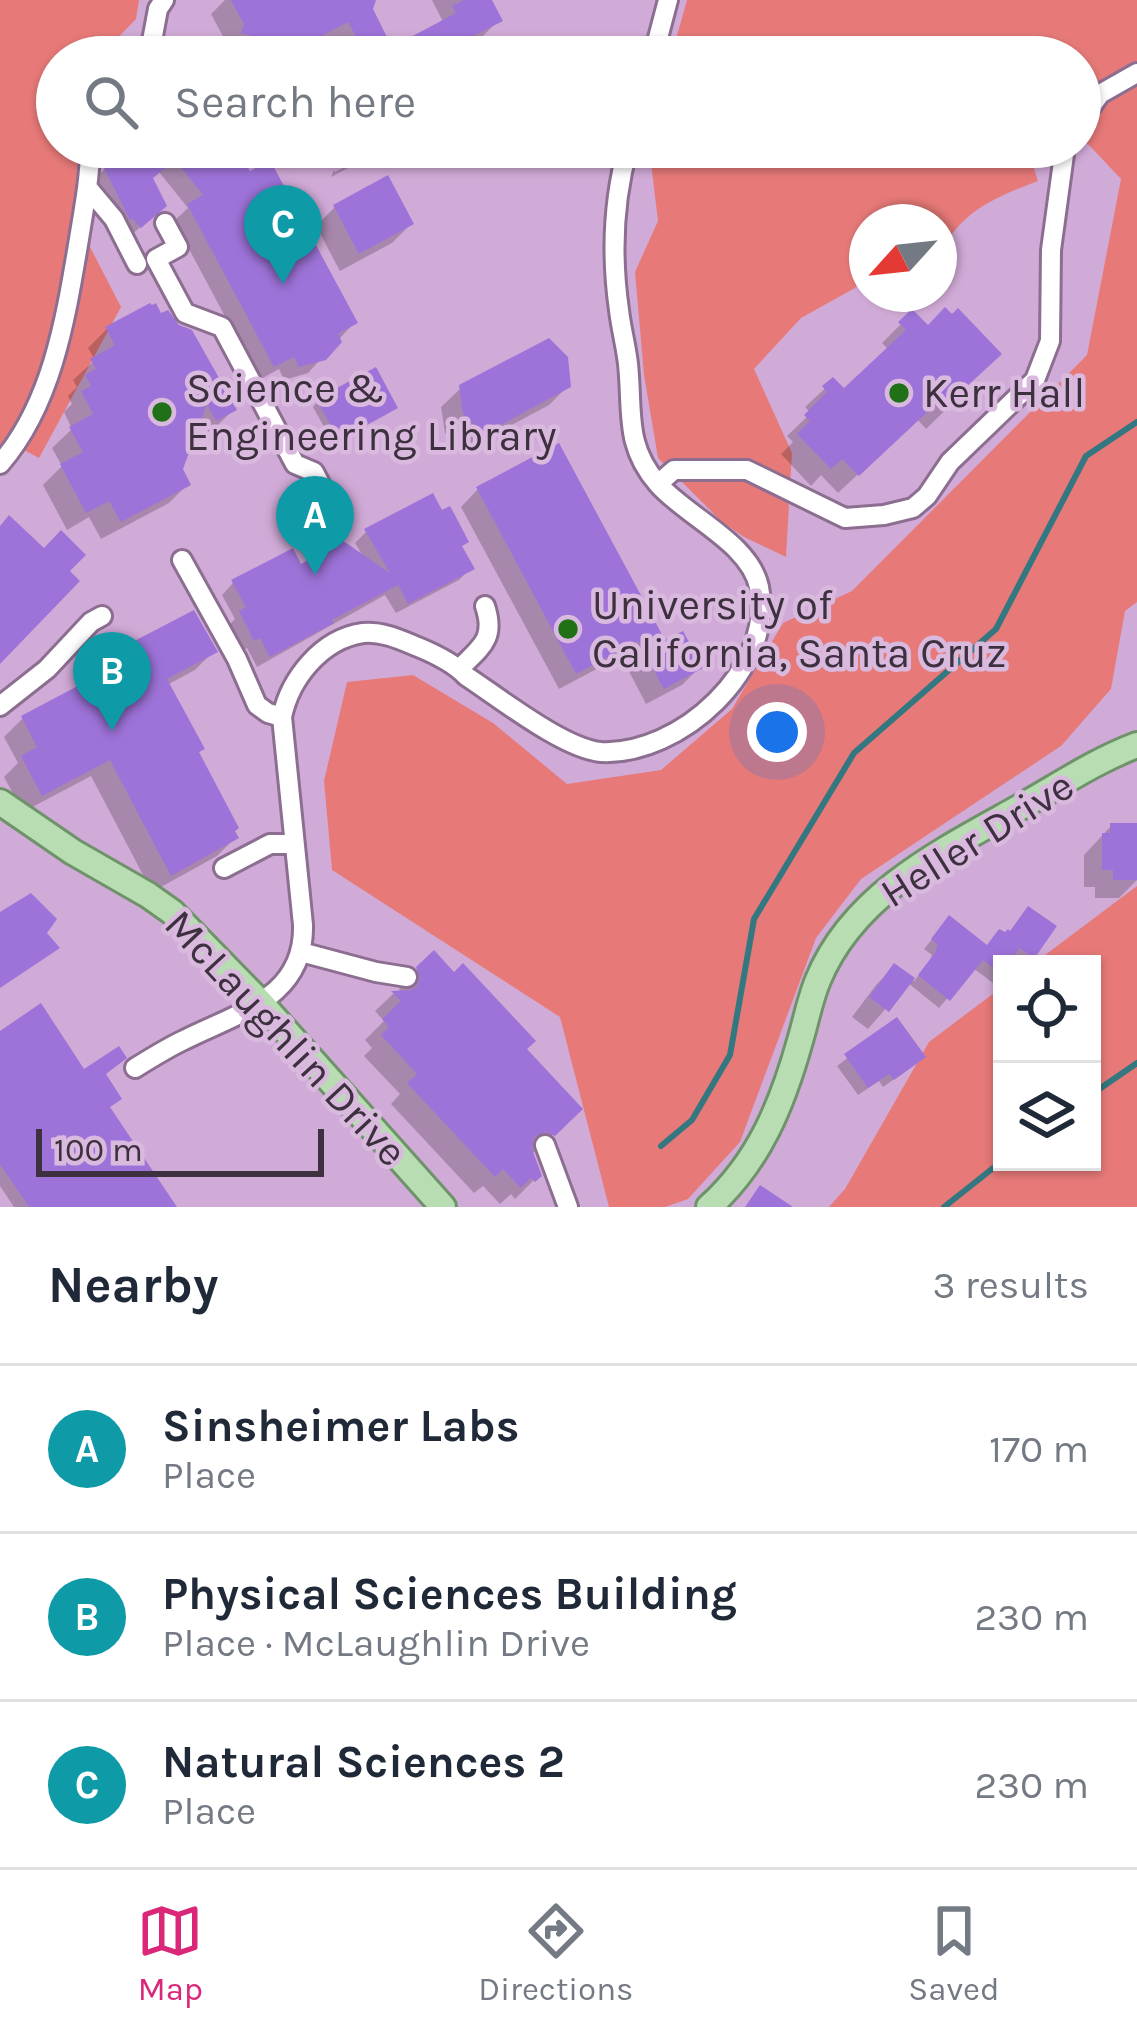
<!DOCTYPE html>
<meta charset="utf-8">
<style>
:root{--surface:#fff;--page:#f2f2f3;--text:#1f2937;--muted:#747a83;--line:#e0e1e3;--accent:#db2777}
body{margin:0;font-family:Karla,sans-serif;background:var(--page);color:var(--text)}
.controls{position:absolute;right:36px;bottom:36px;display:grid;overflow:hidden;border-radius:0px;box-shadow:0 3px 9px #0004}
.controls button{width:108px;height:108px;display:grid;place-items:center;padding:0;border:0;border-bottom:3px solid var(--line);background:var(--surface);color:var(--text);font:60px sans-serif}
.compass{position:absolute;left:849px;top:204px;width:108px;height:108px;border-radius:50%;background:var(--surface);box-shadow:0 3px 9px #0004;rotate:243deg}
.scale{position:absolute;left:36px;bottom:30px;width:288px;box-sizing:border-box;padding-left:12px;border:6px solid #3d303f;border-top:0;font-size:33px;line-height:42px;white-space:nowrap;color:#3d303f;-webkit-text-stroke:9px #dab9df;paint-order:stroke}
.you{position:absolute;left:777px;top:732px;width:42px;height:42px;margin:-30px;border:9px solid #fff;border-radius:50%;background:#1a73e8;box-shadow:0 0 0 18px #1a73e833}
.badge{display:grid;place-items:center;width:78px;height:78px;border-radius:50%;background:var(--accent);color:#fff;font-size:39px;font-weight:700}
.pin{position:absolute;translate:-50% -99px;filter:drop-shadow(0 3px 6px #0008)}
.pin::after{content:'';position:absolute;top:63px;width:42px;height:36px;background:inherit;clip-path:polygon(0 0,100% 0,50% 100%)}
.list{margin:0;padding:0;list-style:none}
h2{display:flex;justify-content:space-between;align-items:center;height:156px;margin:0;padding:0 48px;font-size:51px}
h2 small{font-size:39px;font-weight:400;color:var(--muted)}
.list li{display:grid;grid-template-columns:78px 1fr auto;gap:36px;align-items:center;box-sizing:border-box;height:168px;padding:0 48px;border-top:3px solid var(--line)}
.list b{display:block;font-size:45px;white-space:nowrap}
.list p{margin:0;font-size:39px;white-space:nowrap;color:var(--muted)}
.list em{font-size:39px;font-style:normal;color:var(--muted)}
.icon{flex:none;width:66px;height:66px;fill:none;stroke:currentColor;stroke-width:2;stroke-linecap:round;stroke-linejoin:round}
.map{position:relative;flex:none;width:1137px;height:1207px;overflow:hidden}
.search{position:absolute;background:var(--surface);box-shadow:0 3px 9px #0004;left:36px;right:36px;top:36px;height:132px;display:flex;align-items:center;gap:30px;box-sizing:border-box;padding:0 42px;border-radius:66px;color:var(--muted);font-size:45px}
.sheet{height:660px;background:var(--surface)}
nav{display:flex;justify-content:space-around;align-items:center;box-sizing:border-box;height:168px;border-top:3px solid var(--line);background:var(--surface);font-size:33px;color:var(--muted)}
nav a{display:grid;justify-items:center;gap:6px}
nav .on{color:var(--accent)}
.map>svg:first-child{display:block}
.built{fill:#d1abd7;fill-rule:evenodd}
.green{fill:#e77a79}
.shadow{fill:#0003}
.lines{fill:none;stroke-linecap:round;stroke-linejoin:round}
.stream{stroke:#337780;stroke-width:6}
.building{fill:#9e73d9}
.minor-casing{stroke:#8c6e91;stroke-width:24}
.major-casing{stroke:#6e9269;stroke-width:30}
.minor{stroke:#fff;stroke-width:18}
.major{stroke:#b8ddb3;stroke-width:24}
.poi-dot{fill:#1f7016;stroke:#dab9df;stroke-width:4.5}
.labels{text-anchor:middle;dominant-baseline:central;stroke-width:9;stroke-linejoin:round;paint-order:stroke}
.poi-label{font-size:42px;fill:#3d303f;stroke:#dab9df;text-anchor:start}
.street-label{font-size:42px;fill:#3d303f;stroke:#dab9df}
</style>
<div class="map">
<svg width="1137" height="1207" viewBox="0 0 1137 1207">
<rect width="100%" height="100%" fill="#dab9df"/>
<path class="built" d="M0 0H1137V1207H0ZM57 57H1080V147H57ZM867 222H939V294H867ZM1002 964H1092V1162H1002Z"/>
<path class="green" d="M0 0H139L136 19 107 49 111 57H57V147H79L74 216 121 307 39 458 7 441 0 448Z
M687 0H1137V602L1125 611 1111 689 1061 746 861 879 816 938 740 1142 688 1199 665 1207H609L560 1017 332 870 324 781 347 682 413 675 493 723 567 784 661 770 732 709 783 623 852 591 1087 355 1121 179 1088 144 1080 145V57H671Z
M654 147H1075L1031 159 1038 181C1001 195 965 209 945 245H939V222H867V274L855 288 801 318 754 369 792 453 786 557 744 537 721 521 658 458 644 375 635 272 658 221 651 163Z
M1137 886V1207H829L845 1189 929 1042 1002 987V1162H1092V964H1033Z"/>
<path class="shadow" d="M225 0H372L369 9 391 51 434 28 442 20 432 0H488L499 20 481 38 463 48 459 57H339L329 38 293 57H234L225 51 227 44 211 14Z
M95 147H216L228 171 354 323 308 373 284 380 279 369 259 380 174 221 188 208 159 172 150 179 149 220 125 240 90 183 106 168Z
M332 147H369L335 166 337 156Z
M378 149 373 155 331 177 334 170 335 172Z
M335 207 411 224 392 243 340 271 316 226Z
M912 313 962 394 926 429 917 419 838 493 821 475 811 486 781 454 793 442 787 436 811 413 805 407 833 381 844 392 889 350 882 343Z
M107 329 233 410 214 429 197 438 194 432 180 470 188 484 169 503 101 539 89 517 67 530 43 485 62 466 52 448 72 429 64 412 72 404 68 396 77 387 73 380 95 360 88 348Z
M568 386 549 405 463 451 445 433 441 407 461 388Z
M318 401 389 413 333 443 313 407Z
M478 489 699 668 682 685 646 704 621 656 559 689 461 507Z
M366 532 460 547 471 568 459 580 396 613 385 595 257 667 247 648 242 650 229 625 235 619 222 595 233 583 300 568 333 539 364 558 355 543Z
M214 651 195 670 167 685 235 838 217 856 152 892 91 776 23 812 4 777 18 763 4 737 23 718 88 684 82 673 100 655Z
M1111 826H1137V880L1119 898H1095V887H1084V855Z
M941 928 986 948 1000 933 1031 957 1024 964 1010 957 1007 964H1002V981L997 986 973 968 939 1008 908 983 868 1029 852 1017 876 985 894 967 914 981 930 961 932 955 924 949Z
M434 955 579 1109 531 1155 539 1175 515 1199 511 1194 500 1204 483 1186 474 1193 391 1104 400 1094 364 1056 372 1048 365 1040 384 1021 375 1011 393 994 401 993 399 989Z
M896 1021 913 1066 883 1087 879 1081 858 1095 837 1066Z
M0 1034 84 1073 103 1075 108 1109 174 1207H14L0 1186Z"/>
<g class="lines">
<path class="stream" d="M1092 1094 1137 1063
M661 1146 692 1120 730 1055 754 919 854 753 996 629 1086 456 1137 422
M944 1207 1002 1161"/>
</g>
<path class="building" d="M231 0H376L373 9 392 47 456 13 452 6 464 0H492L503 21 469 38 471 41 464 44 468 52 460 57H367L348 22 282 57H261L250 35 241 33 244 24Z
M117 147H219L230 167 245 162 250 171 270 160 358 323 338 334 342 342 326 360 299 367 294 357 274 367 187 204 203 195 175 160 153 178 167 206 141 228 133 219 130 220 103 166 122 157Z
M388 175 414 224 359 254 333 205Z
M150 303 152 305 156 303 161 313 168 310 179 325 192 330 237 410 216 421 207 404 183 469 191 485 121 522 109 501 86 513 60 464 83 452 69 427 93 414 81 391 91 386 85 375 96 369 90 359 115 345 105 327Z
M945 307 952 314 958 308 1002 354 963 390 967 394 947 412 937 403 859 476 842 459 831 469 797 434 810 421 804 415 827 392 822 386 833 377 844 388 906 330 898 322 912 309 928 325Z
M549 338 568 357 571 387 484 434 463 414 459 385Z
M376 367 398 408 339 440 316 399Z
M559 443 665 640 683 631 703 668 664 689 638 641 576 674 476 487Z
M433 493 442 510 450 506 456 517 469 542 462 546 475 569 408 604 398 585 332 620 334 623 270 657 260 638 254 641 239 611 246 607 231 580 293 548 301 564 325 551V542L332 536H336L390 573 364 529Z
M9 515 44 548 61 530 86 555 70 571 80 581 0 664V526Z
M194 610 218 652 167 679 205 749 199 752 239 828 235 831 239 838 171 876 110 760 42 796 21 756 37 747 21 716 108 670 98 652 114 644 117 650Z
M1110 823H1137V880H1113V870H1102V833H1110Z
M31 893 57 919 47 933 60 948 0 988V912Z
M1028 906 1057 926 1034 959 1019 948 1010 963 1011 964H1002V974L983 960 950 1001 918 975 937 950 935 949 938 945 931 939 949 915 987 945 999 929 1005 932 1008 929 1010 931Z
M434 950 454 972 463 963 536 1041 527 1049 583 1109 555 1136 546 1132 534 1137 532 1149 542 1176 535 1182 531 1178 521 1188 503 1169 495 1177 407 1083 417 1074 381 1035 389 1027 382 1019 401 1001 391 991 411 990 417 986 420 978 416 967Z
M894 963 915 978 889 1012 869 997Z
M41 1003 84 1069 119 1046 127 1058 106 1074 122 1099 110 1107 177 1207H29L0 1164V1031Z
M897 1017 926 1057 894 1080 889 1074 868 1088 844 1054Z
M760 1185 793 1207H745Z"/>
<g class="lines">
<g class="minor-casing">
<path id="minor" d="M149 57 158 9 164 0
M190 57 210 49 230 57
M653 57 668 0
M1080 122 1100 94 1137 73
M88 188 114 219 137 264
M165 223 178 247 156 259 185 313 222 327 295 464 314 472 331 505
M0 464C53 403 66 316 79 239 84 208 90 178 90 147
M658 484 674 470H747L845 518 884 515 913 508 927 496 950 462 1035 380 1050 341 1051 250 1065 147
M182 560 237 659 257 705 268 713 282 717
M459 669C481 647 496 639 485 606
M0 706 47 669 91 622 102 616
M224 868 270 844H294
M301 952 376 972 407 977
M135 1068C151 1058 167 1048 184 1040 237 1013 305 998 303 925L282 717C290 679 321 639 363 633 382 631 401 640 418 647 435 654 454 663 466 676 498 697 564 749 601 752 680 756 776 668 759 587 750 543 687 517 658 484 624 445 633 411 628 364 626 346 621 328 619 310 611 254 613 201 628 147
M545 1145 568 1207"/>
</g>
<g class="major-casing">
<path id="major" d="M0 802 73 852 148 895 172 912 261 1003 443 1207
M709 1207C759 1162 782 1105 800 1041 806 1021 810 999 818 980 854 892 946 849 1024 805 1061 784 1097 760 1137 745"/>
</g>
<use href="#minor" class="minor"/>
<use href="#major" class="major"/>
</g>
<g class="poi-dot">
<circle cx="899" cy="393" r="12"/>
<circle cx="162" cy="412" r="12"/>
<circle cx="568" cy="629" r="12"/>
</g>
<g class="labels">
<g class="poi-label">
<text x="186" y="388">Science &amp;<tspan x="186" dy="48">Engineering Library</tspan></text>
<text x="923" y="393">Kerr Hall</text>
<text x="592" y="605">University of<tspan x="592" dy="48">California, Santa Cruz</tspan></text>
</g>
<g class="street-label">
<text transform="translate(977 839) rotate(-32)">Heller Drive</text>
<text transform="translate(286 1038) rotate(47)">McLaughlin Drive</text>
</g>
</g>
</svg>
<div class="controls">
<button><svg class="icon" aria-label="locate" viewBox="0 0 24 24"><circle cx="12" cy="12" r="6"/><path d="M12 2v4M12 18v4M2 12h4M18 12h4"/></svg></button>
<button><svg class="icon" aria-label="layers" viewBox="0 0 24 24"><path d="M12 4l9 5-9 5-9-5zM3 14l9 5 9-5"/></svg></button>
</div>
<svg class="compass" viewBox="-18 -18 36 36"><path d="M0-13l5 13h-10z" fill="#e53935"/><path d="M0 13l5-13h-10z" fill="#747a83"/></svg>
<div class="scale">100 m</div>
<div class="you"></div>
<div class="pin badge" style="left:315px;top:575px;background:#0f9aa8">A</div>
<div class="pin badge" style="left:112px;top:731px;background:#0f9aa8">B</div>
<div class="pin badge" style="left:283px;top:284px;background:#0f9aa8">C</div>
<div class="search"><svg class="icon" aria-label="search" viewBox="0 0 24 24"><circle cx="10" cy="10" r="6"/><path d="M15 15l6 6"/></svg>Search here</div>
</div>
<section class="sheet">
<h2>Nearby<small>3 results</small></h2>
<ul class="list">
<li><span class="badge" style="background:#0f9aa8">A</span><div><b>Sinsheimer Labs</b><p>Place</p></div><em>170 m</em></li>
<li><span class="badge" style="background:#0f9aa8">B</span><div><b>Physical Sciences Building</b><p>Place · McLaughlin Drive</p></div><em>230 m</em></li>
<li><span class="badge" style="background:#0f9aa8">C</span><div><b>Natural Sciences 2</b><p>Place</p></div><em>230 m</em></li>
</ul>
</section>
<nav>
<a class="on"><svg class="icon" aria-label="map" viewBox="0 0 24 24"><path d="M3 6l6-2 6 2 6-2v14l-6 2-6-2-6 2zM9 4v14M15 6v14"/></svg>Map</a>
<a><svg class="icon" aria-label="directions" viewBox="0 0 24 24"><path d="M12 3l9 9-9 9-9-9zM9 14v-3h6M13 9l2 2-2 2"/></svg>Directions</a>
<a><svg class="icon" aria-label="saved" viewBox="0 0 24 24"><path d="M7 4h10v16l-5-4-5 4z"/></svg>Saved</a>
</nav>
